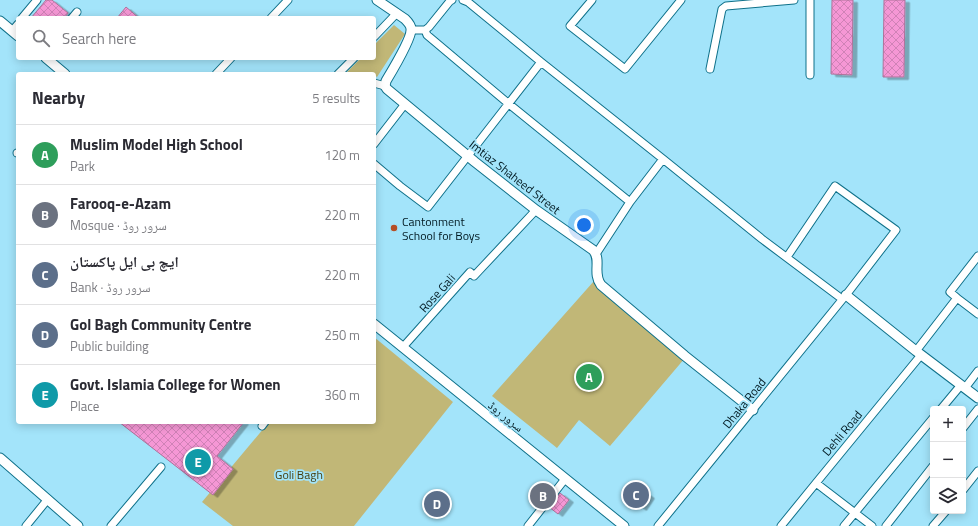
<!DOCTYPE html>
<meta charset="utf-8">
<style>
:root{--surface:#fff;--page:#f7f7f7;--text:#2b2b33;--muted:#7c7c81;--line:#e1e1e2;--accent:#2563eb}
body{margin:0;font-family:"Titillium Web","Noto Naskh Arabic",sans-serif;background:var(--page);color:var(--text)}
.controls{position:absolute;right:12px;bottom:12px;display:grid;overflow:hidden;border-radius:4px;box-shadow:0 2px 10px #0003}
.controls button{width:36px;height:36px;display:grid;place-items:center;padding:0;border:0;border-bottom:1px solid var(--line);background:var(--surface);color:var(--text);font:20px sans-serif}
.you{position:absolute;left:584px;top:225px;width:14px;height:14px;margin:-10px;border:3px solid #fff;border-radius:50%;background:#1a73e8;box-shadow:0 0 0 6px #1a73e833}
.badge{display:grid;place-items:center;width:26px;height:26px;border-radius:50%;background:var(--accent);color:#fff;font-size:13px;font-weight:700}
.pin{position:absolute;translate:-50% -50%;border:2px solid #fff;box-shadow:0 1px 4px #0006}
.list{margin:0;padding:0;list-style:none}
h2{display:flex;justify-content:space-between;align-items:center;height:52px;margin:0;padding:0 16px;font-size:17px}
h2 small{font-size:13px;font-weight:400;color:var(--muted)}
.list li{display:grid;grid-template-columns:26px 1fr auto;gap:12px;align-items:center;box-sizing:border-box;height:60px;padding:0 16px;border-top:1px solid var(--line)}
.list b{display:block;font-size:15px;white-space:nowrap}
.list p{margin:0;font-size:13px;white-space:nowrap;color:var(--muted)}
.list em{font-size:13px;font-style:normal;color:var(--muted)}
.icon{flex:none;width:22px;height:22px;fill:none;stroke:currentColor;stroke-width:2;stroke-linecap:round;stroke-linejoin:round}
.map{position:relative;flex:none;width:978px;height:526px;overflow:hidden}
.search{position:absolute;background:var(--surface);box-shadow:0 2px 10px #0003;left:16px;top:16px;width:360px;height:44px;display:flex;align-items:center;gap:10px;box-sizing:border-box;padding:0 14px;border-radius:4px;color:var(--muted);font-size:15px}
.panel{position:absolute;background:var(--surface);box-shadow:0 2px 10px #0003;left:16px;top:72px;width:360px;height:352px;border-radius:4px}
.map>svg:first-child{display:block}
.park{fill:#c1b777}
.building{fill:url(#building-cross-hatch);stroke:#ad7299;filter:url(#shadow)}
.lines{fill:none;stroke-linecap:round;stroke-linejoin:round}
.street-casing{stroke:#0f718a;stroke-width:9}
.secondary-casing{stroke:#0f718a;stroke-width:11}
.street{stroke:#fff;stroke-width:7}
.secondary{stroke:#fff;stroke-width:9}
.poi-dot{fill:#b54e25;stroke:#a3e4fa;stroke-width:1.5}
.labels{text-anchor:middle;dominant-baseline:central;stroke-width:3.5;stroke-linejoin:round;paint-order:stroke}
.street-label{font-size:12px;fill:#001921;stroke:#a3e4fa}
.poi-label{font-size:12px;fill:#001921;stroke:#a3e4fa;text-anchor:start}
.park-label{font-size:12px;fill:#473f0f;stroke:#a3e4fa}
</style>
<div class="map">
<svg width="978" height="526" viewBox="0 0 978 526">
<defs>
<pattern id="building-cross-hatch" width="8" height="8" patternUnits="userSpaceOnUse"><rect width="8" height="8" fill="#f597d5"/><path d="M0 0l8 8M0 8l8-8" fill="none" stroke="#d082b7"/></pattern>
<filter id="shadow"><feDropShadow dx="4.5" dy="2.5" stdDeviation="0" flood-color="#0004"/></filter>
</defs>
<rect width="100%" height="100%" fill="#a3e4fa"/>
<path class="park" d="M394 25 405 34 377 77 374 75V74H371L365 72 363 74H345L361 58H374V45Z
M594 281 685 358 610 446 579 420 557 448 492 396Z
M374 337 453 402 354 526H233L202 502 269 422H374Z"/>
<path class="building" d="M46 0H52L68 13 64 18H31Z
M832 0H853L852 75 831 74Z
M884 0H905L904 77H883Z
M126 7 139 18H117Z
M119 422H244L217 456 233 469 213 495Z
M631 482 650 496 642 508 622 493Z
M560 493 569 500 558 514 549 507Z"/>
<g class="lines">
<g class="street-casing">
<path id="street" d="M463 0 468 2 541 62 663 159
M592 0 570 26 625 69 681 0
M810 0V75
M22 18 37 0
M72 18 77 12
M271 18 288 0
M412 30H425L429 27 450 1 452 0
M425 30 427 35 509 104 630 202
M12 31 18 24
M374 37 397 13
M710 69 722 9 726 6 794 0
M216 74 231 58
M338 74 354 58
M374 83 385 86
M374 144 405 104
M17 153H18
M374 164 400 186 428 207 541 62
M596 254 630 202 663 159 762 239 842 299
M957 298 950 292 978 256
M403 347 470 272 474 276 536 210
M916 351 957 298 978 314
M965 388 978 371
M941 409 961 385
M262 426 265 422
M963 428 978 409
M816 483 872 526
M963 490 978 471
M26 526 48 499
M111 526 161 467
M528 526 565 479
M658 526 846 295 896 230 835 186 787 257
M781 526 816 483 921 355
M844 526 933 418
M886 526 933 466
M933 526 946 511"/>
</g>
<g class="secondary-casing">
<path id="secondary" d="M377 0 405 19C408 22 411 25 411 29 412 38 392 71 386 81L385 86 387 89 475 162 536 210 593 250C602 260 592 273 601 285L685 356 753 410
M0 21 18 36
M46 58 65 74
M846 295 916 351 978 398
M374 324 624 526
M0 458 78 526"/>
</g>
<use href="#street" class="street"/>
<use href="#secondary" class="secondary"/>
</g>
<circle class="poi-dot" cx="394" cy="228" r="4"/>
<g class="labels">
<g class="street-label">
<text transform="translate(515 177) rotate(38)">Imtiaz Shaheed Street</text>
<text transform="translate(437 293) rotate(-48)">Rose Gali</text>
<text transform="translate(744 403) rotate(-51)">Dhaka Road</text>
<text transform="translate(506 416) rotate(39)">سرور روڈ</text>
<text transform="translate(842 433) rotate(-50)">Dehli Road</text>
</g>
<g class="poi-label">
<text x="402" y="221">Cantonment<tspan x="402" dy="14">School for Boys</tspan></text>
</g>
<g class="park-label">
<text x="299" y="474">Goli Bagh</text>
</g>
</g>
</svg>
<div class="controls">
<button>+</button>
<button>−</button>
<button><svg class="icon" aria-label="layers" viewBox="0 0 24 24"><path d="M12 4l9 5-9 5-9-5zM3 14l9 5 9-5"/></svg></button>
</div>
<div class="you"></div>
<div class="pin badge" style="left:589px;top:377px;background:#2e9e5b">A</div>
<div class="pin badge" style="left:543px;top:496px;background:#6b7280">B</div>
<div class="pin badge" style="left:636px;top:495px;background:#5c6f8a">C</div>
<div class="pin badge" style="left:437px;top:504px;background:#5c6f8a">D</div>
<div class="pin badge" style="left:198px;top:462px;background:#0f9aa8">E</div>
<div class="search"><svg class="icon" aria-label="search" viewBox="0 0 24 24"><circle cx="10" cy="10" r="6"/><path d="M15 15l6 6"/></svg>Search here</div>
<section class="panel">
<h2>Nearby<small>5 results</small></h2>
<ul class="list">
<li><span class="badge" style="background:#2e9e5b">A</span><div><b>Muslim Model High School</b><p>Park</p></div><em>120 m</em></li>
<li><span class="badge" style="background:#6b7280">B</span><div><b>Farooq-e-Azam</b><p>Mosque · سرور روڈ</p></div><em>220 m</em></li>
<li><span class="badge" style="background:#5c6f8a">C</span><div><b>ایچ بی ایل پاکستان</b><p>Bank · سرور روڈ</p></div><em>220 m</em></li>
<li><span class="badge" style="background:#5c6f8a">D</span><div><b>Gol Bagh Community Centre</b><p>Public building</p></div><em>250 m</em></li>
<li><span class="badge" style="background:#0f9aa8">E</span><div><b>Govt. Islamia College for Women</b><p>Place</p></div><em>360 m</em></li>
</ul>
</section>
</div>
